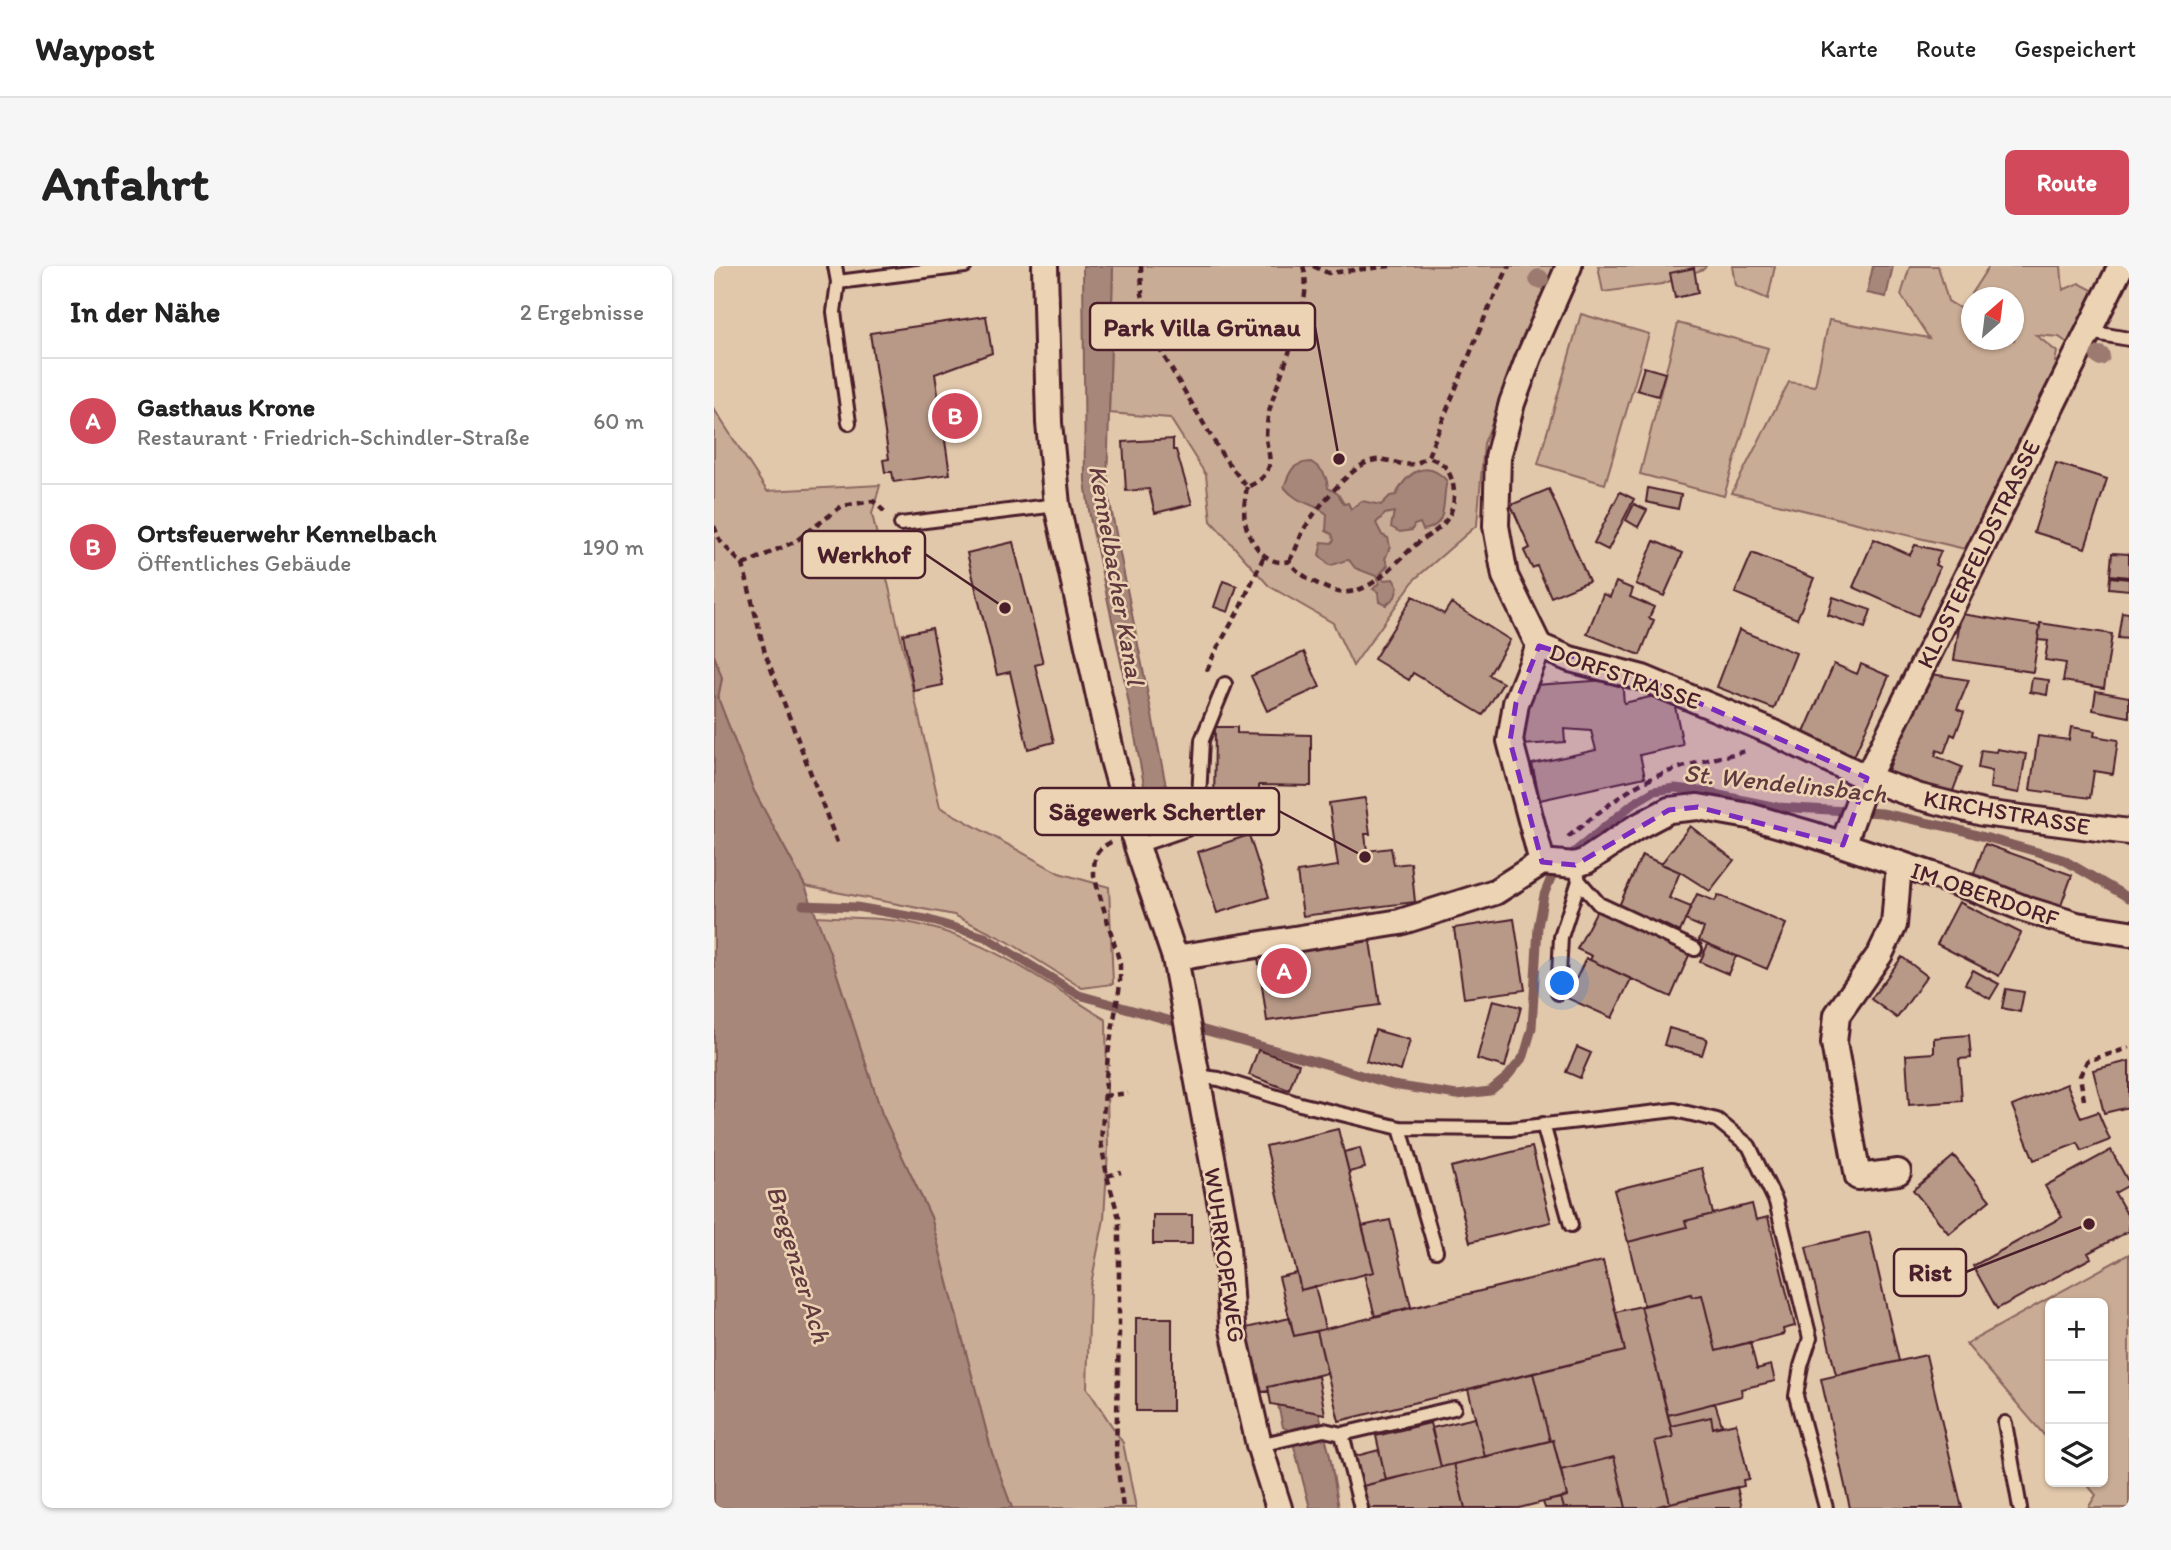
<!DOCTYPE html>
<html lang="de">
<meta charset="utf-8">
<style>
:root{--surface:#fff;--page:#f6f6f6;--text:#222;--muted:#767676;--line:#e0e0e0;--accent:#d1495b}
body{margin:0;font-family:Itim,sans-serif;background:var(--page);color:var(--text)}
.controls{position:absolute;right:21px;bottom:21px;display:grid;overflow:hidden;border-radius:10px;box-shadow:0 2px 5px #0004}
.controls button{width:63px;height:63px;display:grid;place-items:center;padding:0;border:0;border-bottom:2px solid var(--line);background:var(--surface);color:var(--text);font:35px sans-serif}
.compass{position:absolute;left:1247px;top:21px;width:63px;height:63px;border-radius:50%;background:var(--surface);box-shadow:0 2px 5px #0004;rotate:28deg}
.you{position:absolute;left:849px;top:718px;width:24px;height:24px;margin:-18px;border:5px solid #fff;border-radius:50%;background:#1a73e8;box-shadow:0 0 0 10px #1a73e833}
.badge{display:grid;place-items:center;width:46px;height:46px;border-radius:50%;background:var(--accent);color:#fff;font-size:23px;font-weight:700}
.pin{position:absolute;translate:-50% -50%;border:4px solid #fff;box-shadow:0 2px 7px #0006}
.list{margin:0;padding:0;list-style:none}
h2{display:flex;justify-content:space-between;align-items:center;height:91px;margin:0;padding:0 28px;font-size:30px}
h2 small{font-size:23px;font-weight:400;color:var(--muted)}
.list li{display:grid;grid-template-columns:46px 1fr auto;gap:21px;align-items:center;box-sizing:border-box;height:126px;padding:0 28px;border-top:2px solid var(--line)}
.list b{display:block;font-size:26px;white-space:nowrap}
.list p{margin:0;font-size:23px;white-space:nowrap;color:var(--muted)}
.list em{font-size:23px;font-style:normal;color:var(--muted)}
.icon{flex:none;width:38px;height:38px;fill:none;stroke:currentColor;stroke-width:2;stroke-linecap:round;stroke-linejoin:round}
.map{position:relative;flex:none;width:1415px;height:1242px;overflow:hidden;border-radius:10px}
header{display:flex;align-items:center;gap:42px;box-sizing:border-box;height:98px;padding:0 35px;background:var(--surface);border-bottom:2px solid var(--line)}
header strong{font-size:33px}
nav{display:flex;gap:38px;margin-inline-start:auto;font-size:24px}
.intro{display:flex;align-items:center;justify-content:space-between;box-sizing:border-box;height:168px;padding:0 42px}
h1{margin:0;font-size:49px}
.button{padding:18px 32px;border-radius:10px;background:var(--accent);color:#fff;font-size:24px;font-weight:700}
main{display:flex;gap:42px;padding:0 42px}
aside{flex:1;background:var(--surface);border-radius:10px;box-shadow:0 2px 5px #0004}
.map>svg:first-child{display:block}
.green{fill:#c9ac95;stroke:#8a6660;stroke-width:2;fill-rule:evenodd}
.water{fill:#a7877a;stroke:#825d5a;stroke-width:2}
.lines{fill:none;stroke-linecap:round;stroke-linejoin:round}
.stream{stroke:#825d5a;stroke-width:9}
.building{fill:#b89987;stroke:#4a1f2b;stroke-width:2}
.lane-casing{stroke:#4a1f2b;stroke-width:18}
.street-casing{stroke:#4a1f2b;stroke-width:30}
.path{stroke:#4a1f2b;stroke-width:4.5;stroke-dasharray:7 5;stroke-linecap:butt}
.lane{stroke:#ecd3b3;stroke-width:12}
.street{stroke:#ecd3b3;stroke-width:24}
.tree{fill:#9c7a70}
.marked{fill:#7b2cbf;fill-opacity:0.2;stroke:#7b2cbf;stroke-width:5;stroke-dasharray:14 9;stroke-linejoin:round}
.labels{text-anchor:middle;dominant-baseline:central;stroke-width:5;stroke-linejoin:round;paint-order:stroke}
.street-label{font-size:24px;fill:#4a1f2b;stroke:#ecd3b3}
.water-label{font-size:26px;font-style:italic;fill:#61393f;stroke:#ecd3b3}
.leader{fill:none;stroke:#4a1f2b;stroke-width:2.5}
.callout-dot{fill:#4a1f2b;stroke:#ecd3b3;stroke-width:2.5}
.callout{fill:#ecd3b3;stroke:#4a1f2b;stroke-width:2.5}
.callout-label{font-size:26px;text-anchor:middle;font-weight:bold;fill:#4a1f2b}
</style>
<header>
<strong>Waypost</strong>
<nav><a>Karte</a><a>Route</a><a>Gespeichert</a></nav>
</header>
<div class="intro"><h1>Anfahrt</h1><a class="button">Route</a></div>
<main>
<aside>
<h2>In der Nähe<small>2 Ergebnisse</small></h2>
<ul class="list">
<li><span class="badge">A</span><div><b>Gasthaus Krone</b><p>Restaurant · Friedrich-Schindler-Straße</p></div><em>60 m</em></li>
<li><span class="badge">B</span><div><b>Ortsfeuerwehr Kennelbach</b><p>Öffentliches Gebäude</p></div><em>190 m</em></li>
</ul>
</aside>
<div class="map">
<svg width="1415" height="1242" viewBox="0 0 1415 1242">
<rect width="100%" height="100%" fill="#e2c8ab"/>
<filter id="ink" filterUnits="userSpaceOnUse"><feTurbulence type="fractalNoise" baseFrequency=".0143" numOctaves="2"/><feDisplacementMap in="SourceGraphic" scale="14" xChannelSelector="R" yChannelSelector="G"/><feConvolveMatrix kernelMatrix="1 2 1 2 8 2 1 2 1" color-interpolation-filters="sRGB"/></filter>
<g filter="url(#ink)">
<path class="green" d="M399 0H843L770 177 763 259 701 313 639 400 619 357 555 320 497 255 492 209 456 152 395 147Z
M884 0H992L990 3 948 18 889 26Z
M1018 0H1061L1054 33 1021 19Z
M1196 0H1224L1234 35 1247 43 1275 0H1347L1349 24 1365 17 1384 27 1355 78 1345 71 1322 69 1343 86 1341 96 1344 97 1335 115 1331 130 1328 129 1251 283 1018 227 1075 116 1101 120 1115 54 1215 72 1187 29ZM1258 32H1300V74H1258Z
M867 48 935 68 891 218 824 198Z
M964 57 1054 82 1010 230 926 208Z
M0 143 53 225 166 219 158 248 226 541 345 607 395 621 399 718 368 722 293 675 240 649 91 620 40 525 4 432 8 412 0 389Z
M101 650C134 652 169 651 202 658 272 673 333 716 392 754L394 884 390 953 376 1023 373 1122 409 1177 422 1242H298L278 1187 217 951 168 848 117 690Z
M1415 988V1242H1374L1382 1229 1371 1216H1389V1037H1336V1176L1252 1078Z"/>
<path class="water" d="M369 0H399L393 222 454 530 433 535 408 401 376 251 371 215Z
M1159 0H1179L1172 31 1153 27Z
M597 196C608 203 613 209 614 222L624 228 630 238 634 237 637 243 648 235 667 239 676 230 682 229C693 206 713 192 733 215 727 235 736 260 709 264L706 257 700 259 698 264 686 266 677 261 680 246 671 248 662 257 668 269 674 272 676 281 671 293 674 299 666 308 670 314 679 313 684 321 681 331 672 339 665 336 664 326 659 323 665 317 662 310 641 302 635 294C628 294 623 299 615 299L605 289 608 276 618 277 620 274 618 268 612 265 613 248C597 235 586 240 570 221 576 205 578 197 597 196Z
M0 389 8 412 4 432 40 525 91 620 117 690 168 848 217 951 278 1187 298 1242H0Z
M564 1139 605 1147 616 1190 625 1242H596L576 1165 569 1161Z"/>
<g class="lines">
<path class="stream" d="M89 639 142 641 212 653 271 671 365 729 618 800 679 819 743 829 776 825 793 811 810 790 818 762 824 661 830 629 839 607 853 592 920 537 940 525 961 522 986 525 1063 541 1168 547 1239 562 1348 593 1415 632"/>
</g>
<path class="building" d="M980 2 984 27 961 32 956 7Z
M272 50 278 87 221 108 236 208 180 216 178 206H171L169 194 175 193 156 67Z
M930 101 951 107 944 130 923 124Z
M459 173V184H462L478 238 441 247 435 223 412 225 409 176Z
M1342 197 1393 213 1371 282 1320 266Z
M934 222 967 229 964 243 932 236Z
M835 223 875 315 837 331 823 300 818 302 810 285 816 282 797 239Z
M906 226 920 233 894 284 880 277Z
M920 238 933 244 924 261 912 254Z
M1160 273 1196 289 1201 279 1227 285 1221 299 1226 301 1204 350 1139 321Z
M940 275 969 287 950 330 922 318Z
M299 276 329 397 321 399 340 476 314 483 296 406 283 409 253 287Z
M1038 287 1100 312 1083 353 1021 327Z
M1398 287 1415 288V311L1396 309Z
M1396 311 1415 313V324L1395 322Z
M509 315 523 320 514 346 500 341Z
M902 316 919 323 916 331 940 341 935 352 940 354 926 389 873 368 889 328 896 331Z
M699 330 730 348 737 337 796 374 775 409 789 417 769 449 699 407 695 414 660 393Z
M1119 331 1157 344 1151 362 1114 349Z
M1408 346 1415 347V373L1404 372Z
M1247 348 1326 360 1319 406 1240 394Z
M1326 357 1398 368 1390 422 1349 415 1352 397 1331 394 1334 375 1324 374Z
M218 362 229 419 200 425 189 368Z
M1025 364 1082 387 1060 443 1003 421Z
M590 386 606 421 553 445 537 410Z
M1120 398 1143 408 1147 398 1175 410 1139 493 1088 471Z
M1211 407 1255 414 1243 443 1250 446 1241 470 1237 468 1230 487 1223 484 1221 490 1248 501 1237 530 1174 505Z
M1318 412 1335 414 1333 429 1316 426Z
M908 413 910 437 958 426 969 479 926 489 931 511 826 534 818 498 882 484 877 465 850 463 851 476 809 479 807 464 821 419Z
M1382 425 1415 431V451L1379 444Z
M501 461H523V467L597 469V520L545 519V551L500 550Z
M1357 461 1381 465 1380 470 1404 474 1399 508 1380 505 1376 532 1316 524 1324 470 1355 474Z
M1283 483 1312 488 1305 527 1276 522 1278 505 1264 502 1267 484 1282 486Z
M651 532 656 568H651L653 585 677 582 680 599 697 597 701 636 589 650 583 606 624 600 615 537Z
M976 560 1020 594 996 625 966 606 947 598Z
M535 569 555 631 503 647 484 586Z
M1271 578 1358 609 1345 645 1258 613Z
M928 589 966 606 955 632 977 641 966 666 943 655 942 659 904 642Z
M983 628 1001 635 1004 629 1072 658 1053 703 985 674 990 662 971 654Z
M1245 636 1307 667 1285 710 1223 678Z
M883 644 976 687 957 731 876 694 878 690 863 683Z
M800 653 811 724 750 732 740 662Z
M656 675 666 739 553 755 544 691Z
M994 678 1022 690 1014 708 986 696Z
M1188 691 1213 710 1183 752 1157 733Z
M872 692 917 713 898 752 853 732Z
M1259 704 1285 718 1276 733 1251 718Z
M1292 723 1310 726 1306 746 1288 742Z
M779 734 807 741 791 801 763 793Z
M955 762 993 773 988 789 950 779Z
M661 764 696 774 687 805 652 795Z
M1255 769 1257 792 1245 793 1248 835 1195 839 1192 789 1220 787V772Z
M863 781 877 787 866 812 852 806Z
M544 784 585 798 575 824 535 809Z
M1415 795V841L1390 847 1379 804Z
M1353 818 1367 852 1384 846 1396 874 1368 885 1364 877 1320 894 1298 840Z
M624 863 660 1006 587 1024 552 880Z
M818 881 837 956 756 976 737 901Z
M646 882 651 902 635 906 630 886Z
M1397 884 1415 917V919L1401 927 1415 952V965L1374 987 1377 992 1283 1043 1259 1000 1348 951 1331 920Z
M1240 890 1276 934 1235 968 1199 924Z
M988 902 999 948 971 955 973 961 914 976 900 924Z
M1038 938 1042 954 1054 951 1081 1060 1069 1063 1070 1068 1002 1085 988 1029 978 1031 977 1028 930 1040 914 976 973 961 971 955Z
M439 949H478V978H439Z
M676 954 697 1041 661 1050 650 1008 660 1006 648 960Z
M1155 966 1185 1095 1122 1109 1092 981Z
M889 995 911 1085 625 1155 603 1065Z
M583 1007 587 1024 601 1020 611 1063 580 1070 565 1011Z
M977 1028 978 1031 988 1029 1002 1085 1036 1076 1043 1103 1057 1099 1061 1115 1027 1123 1028 1130 954 1149 927 1040Z
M927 1040 959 1171 941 1175 956 1237 937 1242H912L900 1191 847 1204 839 1174 836 1175 819 1107 911 1085 902 1046Z
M422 1052H458V1145H422Z
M576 1052 580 1070 603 1065 613 1107 554 1121 555 1125 548 1126 532 1062Z
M1212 1089 1248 1242H1136L1107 1113Z
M819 1107 836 1175 771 1191 754 1123Z
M604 1110 611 1148 557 1138 554 1121Z
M1001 1137 1008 1159 999 1162 997 1151 957 1160 954 1149Z
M997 1151 999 1162 1022 1157 1035 1213 1029 1214 1030 1220 956 1237 941 1175 959 1171 957 1160Z
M761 1152 771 1191 727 1201 718 1162Z
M716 1157 727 1201 672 1214 662 1170Z
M839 1174 853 1230 805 1242H751L740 1198Z
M665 1184 672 1214 649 1220 642 1190Z
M900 1191 912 1242H850L847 1232 853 1230 847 1204Z
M740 1198 751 1242H655L649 1220Z
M1023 1221 1028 1242H937L956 1237Z
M847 1232 850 1242H831L829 1236Z"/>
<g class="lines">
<g class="lane-casing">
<path id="lane" d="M121 0 124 16 120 46 135 157
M124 16 251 0
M1375 66 1415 73
M187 258 343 239
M423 580 473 563 484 551 488 474 511 418
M861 599 865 615 885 638 981 683
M844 727 847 671 865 615
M482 810 505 813 586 838 686 862 796 863 961 844 1003 854 1035 880 1062 936 1096 1072 1087 1100 1082 1130 1112 1242
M829 858 857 959
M686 862 722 985
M1291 1157 1306 1242
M545 1179 610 1164 628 1168
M647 1242 628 1168 740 1142"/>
</g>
<g class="street-casing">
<path id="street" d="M331 0 335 157 343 239 399 494 423 580 461 692 512 967 518 1059 545 1179 565 1242
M855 0 815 91 798 137 784 191 782 260 791 310 825 380 856 393 929 412 1058 466 1153 512 1206 531 1269 547 1415 566
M825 380 802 437 796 475 828 596
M1129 579 1153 512 1407 0
M461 692 686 656 781 626 828 596 861 599 872 595 921 562 955 544 984 541 1035 550 1100 569 1266 625 1311 643 1363 659 1415 667
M1184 906 1144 911 1120 777 1123 749 1166 688 1180 659 1185 598"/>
</g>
<path class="path" d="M427 0 428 28 442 77 510 192 533 221C543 217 552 211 555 200 557 191 553 181 552 173 552 166 553 158 554 151 562 110 602 38 589 0
M599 0 614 7 677 0
M533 221C531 232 529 244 531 255 534 274 552 302 575 295 582 306 593 312 604 318 610 321 618 325 624 326 656 330 680 298 700 280 709 272 723 266 730 257 743 243 743 217 732 202 729 197 720 194 714 190
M0 260 6 275 29 299 51 387 124 579
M575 295C583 284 585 271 592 260 603 242 636 201 657 195 673 190 685 201 700 198 705 197 710 193 714 190L773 46 795 0
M29 299 82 275 128 240 159 235 171 246
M493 405 500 388 525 344 550 290
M854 571C875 554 896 537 919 522 952 502 995 494 1032 485
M397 576C380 585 380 592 380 610L406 697V719L394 788 387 876 393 910 405 952V1066L402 1189 409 1242
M390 830 414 827
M1370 834 1366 810 1373 795 1415 782
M393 910 407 906"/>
<use href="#lane" class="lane"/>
<use href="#street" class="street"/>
</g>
<g class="tree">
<circle cx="825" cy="13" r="10"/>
<circle cx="1386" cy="90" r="10"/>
</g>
</g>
<path class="marked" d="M825 380 929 412 1153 512 1129 579 984 541 955 544 861 599 828 596 796 475 802 437Z"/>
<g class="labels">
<g class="street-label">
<text transform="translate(1264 288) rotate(-64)">KLOSTERFELDSTRASSE</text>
<text transform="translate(911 410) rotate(19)">DORFSTRASSE</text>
<text transform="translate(1293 546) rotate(10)">KIRCHSTRASSE</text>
<text transform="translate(1271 628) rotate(19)">IM OBERDORF</text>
<text transform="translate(511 989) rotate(82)">WUHRKOPFWEG</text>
</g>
<g class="water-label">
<text transform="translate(403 309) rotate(80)">Kennelbacher Kanal</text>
<text transform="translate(1071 517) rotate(6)">St. Wendelinsbach</text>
<text transform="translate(85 998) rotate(73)">Bregenzer Ach</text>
</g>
</g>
<path class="leader" d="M625 193L601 61M291 342L211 288M651 591L565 545M1375 958L1252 1006"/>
<g class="callout-dot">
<circle cx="625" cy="193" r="7"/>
<circle cx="291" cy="342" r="7"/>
<circle cx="651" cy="591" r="7"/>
<circle cx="1375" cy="958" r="7"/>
</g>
<g class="callout">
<rect x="376" y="37" width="225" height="47" rx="7"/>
<rect x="88" y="265" width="123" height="47" rx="7"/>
<rect x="321" y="522" width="244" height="47" rx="7"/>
<rect x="1180" y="983" width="72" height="47" rx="7"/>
</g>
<g class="callout-label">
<text x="488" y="70">Park Villa Grünau</text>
<text x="150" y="297">Werkhof</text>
<text x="443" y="554">Sägewerk Schertler</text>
<text x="1216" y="1015">Rist</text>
</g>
</svg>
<div class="controls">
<button>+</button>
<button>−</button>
<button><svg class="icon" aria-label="layers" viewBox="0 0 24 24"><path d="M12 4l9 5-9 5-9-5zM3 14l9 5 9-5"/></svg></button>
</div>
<svg class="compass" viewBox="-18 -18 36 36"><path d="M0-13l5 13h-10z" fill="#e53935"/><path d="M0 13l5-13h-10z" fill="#767676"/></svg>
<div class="you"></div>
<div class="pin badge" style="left:570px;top:705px">A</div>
<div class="pin badge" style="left:241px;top:150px">B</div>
</div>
</main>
